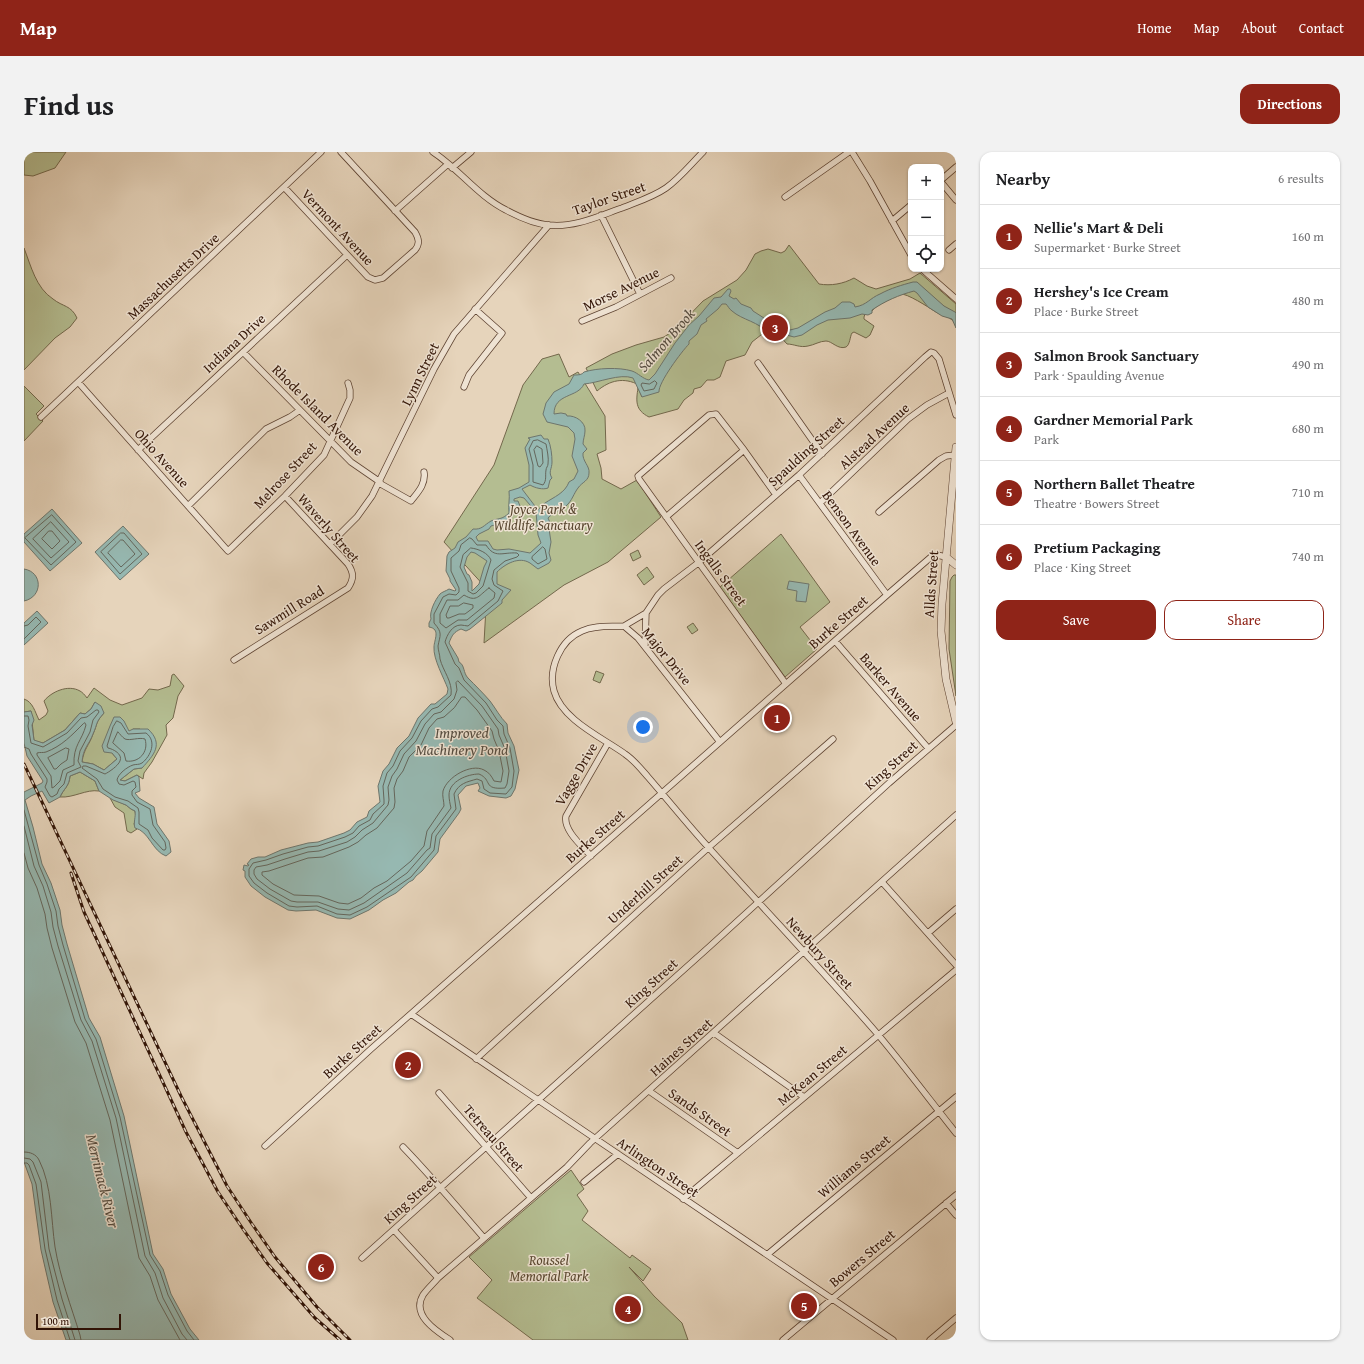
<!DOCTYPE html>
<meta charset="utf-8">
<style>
:root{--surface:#fff;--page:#f2f2f2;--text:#202124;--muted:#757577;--line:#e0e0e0;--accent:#8f2418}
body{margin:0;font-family:"Gentium Book Plus",serif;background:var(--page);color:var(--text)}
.controls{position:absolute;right:12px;top:12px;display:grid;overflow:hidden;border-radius:8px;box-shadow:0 1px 3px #0004}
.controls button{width:36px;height:36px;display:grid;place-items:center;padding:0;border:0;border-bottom:1px solid var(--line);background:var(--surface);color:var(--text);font:20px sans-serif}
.scale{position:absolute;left:12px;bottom:10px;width:85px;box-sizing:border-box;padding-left:4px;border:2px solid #321406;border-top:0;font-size:11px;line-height:14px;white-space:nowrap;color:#321406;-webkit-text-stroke:3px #efe3d3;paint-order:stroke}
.you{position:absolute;left:619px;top:575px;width:14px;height:14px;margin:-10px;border:3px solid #fff;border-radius:50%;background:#1a73e8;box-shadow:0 0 0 6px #1a73e833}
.badge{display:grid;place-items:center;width:26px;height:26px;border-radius:50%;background:var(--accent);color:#fff;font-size:13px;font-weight:700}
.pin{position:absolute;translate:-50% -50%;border:2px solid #fff;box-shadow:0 1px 4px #0006}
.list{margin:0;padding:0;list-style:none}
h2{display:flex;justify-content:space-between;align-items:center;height:52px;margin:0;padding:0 16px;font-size:17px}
h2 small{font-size:13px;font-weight:400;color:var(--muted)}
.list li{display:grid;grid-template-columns:26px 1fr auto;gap:12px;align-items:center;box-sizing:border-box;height:64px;padding:0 16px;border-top:1px solid var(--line)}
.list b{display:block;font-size:15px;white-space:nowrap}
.list p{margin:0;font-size:13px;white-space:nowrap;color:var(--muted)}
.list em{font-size:13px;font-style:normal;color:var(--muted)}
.actions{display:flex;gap:8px;padding:12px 16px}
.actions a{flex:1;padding:9px 0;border:1px solid var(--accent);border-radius:12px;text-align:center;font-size:14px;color:var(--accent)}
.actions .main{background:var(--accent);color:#fff}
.icon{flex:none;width:22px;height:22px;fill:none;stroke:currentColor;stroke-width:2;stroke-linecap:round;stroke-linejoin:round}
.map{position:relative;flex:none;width:932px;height:1188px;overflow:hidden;border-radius:12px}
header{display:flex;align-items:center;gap:24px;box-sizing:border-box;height:56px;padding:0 20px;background:var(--accent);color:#fff}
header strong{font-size:19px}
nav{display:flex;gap:22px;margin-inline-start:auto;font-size:14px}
.intro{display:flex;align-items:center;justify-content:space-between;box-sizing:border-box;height:96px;padding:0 24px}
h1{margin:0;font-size:28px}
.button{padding:10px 18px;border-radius:12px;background:var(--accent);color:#fff;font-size:14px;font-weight:700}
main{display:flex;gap:24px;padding:0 24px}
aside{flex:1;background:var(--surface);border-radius:12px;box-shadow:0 1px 3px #0004}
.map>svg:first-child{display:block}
.green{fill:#b4bd91;stroke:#73684c}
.water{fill:#96b8b1;stroke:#6e766d;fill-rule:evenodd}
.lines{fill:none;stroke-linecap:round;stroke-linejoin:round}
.shore{stroke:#64665c;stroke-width:1}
.minor-casing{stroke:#5f4433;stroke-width:7}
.tertiary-casing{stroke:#5f4433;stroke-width:8}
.minor{stroke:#efe3d3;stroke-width:5.5}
.tertiary{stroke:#efe3d3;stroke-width:7}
.rail-casing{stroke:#321406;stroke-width:3}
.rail{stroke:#efe3d3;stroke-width:1.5;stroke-dasharray:4.5;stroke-linecap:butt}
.labels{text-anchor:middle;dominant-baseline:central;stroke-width:3;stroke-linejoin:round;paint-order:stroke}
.street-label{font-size:14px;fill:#321406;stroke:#efe3d3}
.park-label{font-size:14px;font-style:italic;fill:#594730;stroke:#efe3d3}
.water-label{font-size:15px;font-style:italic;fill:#554d42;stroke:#efe3d3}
</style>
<header>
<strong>Map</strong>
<nav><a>Home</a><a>Map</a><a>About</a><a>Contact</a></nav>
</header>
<div class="intro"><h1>Find us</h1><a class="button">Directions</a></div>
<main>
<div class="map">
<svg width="932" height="1188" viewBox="0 0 932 1188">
<rect width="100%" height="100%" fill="#e6d4bb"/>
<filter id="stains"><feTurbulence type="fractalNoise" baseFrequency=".005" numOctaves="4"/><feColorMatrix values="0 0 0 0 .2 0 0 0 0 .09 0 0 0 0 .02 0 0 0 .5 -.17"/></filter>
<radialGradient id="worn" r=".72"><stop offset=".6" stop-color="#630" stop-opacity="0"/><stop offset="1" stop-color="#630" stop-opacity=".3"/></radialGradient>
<path class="green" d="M0 0H42L31 16 9 24 0 23Z
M765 93 795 132C807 134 819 132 830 126L843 134 852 137 886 127 896 121 932 152V173C927 164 919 164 912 160 904 155 883 141 876 142 871 143 866 147 862 149 856 152 851 155 847 160L841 162 840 165V167L850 174 846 183 842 186 830 180 828 181C826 184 826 193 822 195 814 198 808 189 802 189 796 189 790 193 784 194 776 196 770 192 763 192L754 182 742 179 728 190 721 203 702 209 696 225 690 228H683L677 235 670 237 669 241 660 248 654 257 625 265C611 258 612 249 614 236L618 245 615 233C600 225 586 228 573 239L562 216 588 202 612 193 640 185 652 177 679 149 713 128 722 118 731 102 737 99 744 97 757 101 761 99Z
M0 96C7 114 12 136 29 147 39 155 47 153 53 166L46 175 31 186 0 218Z
M535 202 545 225 554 220 581 264 582 298 573 302 577 316 578 327 597 337 613 328 637 365 584 410 540 433 460 491 463 437 420 390 470 313 499 233 518 207Z
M0 234 20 254 12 262 19 269 0 289Z
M757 382 806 450 776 475 793 497 761 525 696 435Z
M614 398 617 405 609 409 606 402Z
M623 415 630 425 620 433 613 423Z
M930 423H932V544L925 497 926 429 928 425Z
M669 471 674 478 668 482 663 475Z
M572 519 580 522 576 531 569 528Z
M150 522 160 534 154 544 149 566 142 573 143 583 128 610 120 621 119 627 113 623 101 629 96 628 110 617 118 616 116 577H109L88 601 93 607 80 618 69 612 58 610C60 596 65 594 69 582 74 571 71 571 80 561L71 550 67 557 61 562 56 561 41 578 19 591 10 589 7 559 0 560V547C9 550 11 560 15 568L22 563 24 559 20 549C27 540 44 532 56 539 58 540 61 543 63 546L70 536 86 548 98 553 118 546 125 537 134 538 146 534 148 523Z
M56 620 71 629 75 639C62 637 50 646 36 645 40 636 45 635 46 624Z
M86 646 102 653 107 657 111 659 112 666 110 672 113 677 107 681 103 679 100 661 91 655Z
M547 1018 560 1037 553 1043 564 1059 558 1068 606 1106 608 1103 627 1117 619 1129 605 1115 630 1144 658 1171 664 1188H509L453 1146 468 1128 445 1105Z"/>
<path class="water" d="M889 130H893L920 154 931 160 932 161V176L928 167 918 164 904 155 893 141 890 139C875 143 861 149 848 158V161L844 163 838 162 826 166 804 168 793 173 778 183 770 185 759 182 743 181C736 170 718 168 708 159 705 157 704 154 702 152H698L694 157 682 167 683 169 677 173 673 182 665 189V192C658 199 634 231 635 240L618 245 609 226C596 221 574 231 560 232 554 246 530 241 530 262L537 261 542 262 543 264C551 263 562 270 561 279 561 283 559 288 559 292L563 297 559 301C558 309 566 314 565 321 565 329 558 330 554 336 550 341 548 349 542 354 535 359 531 359 524 366L528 375 525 377 527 390 525 401 527 408 525 411 514 417C511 415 509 413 506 411 495 404 481 412 473 420V432L487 438 478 448V451L446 477 442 479 437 477C430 480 428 483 425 491L434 506 435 510C441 513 439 521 444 526 451 533 459 541 466 549 472 557 476 565 483 572L484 581 490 594 495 618 491 637 487 644 482 646 465 644 454 639 456 636 454 631 442 634 434 643 437 657 435 661 416 687 414 700 398 719 392 724 389 728 385 730 372 741 359 748 345 758 326 767 313 766 292 758 272 759 264 758 241 745 227 734 221 725V719L219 718 220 713 224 714 225 713 223 712 227 707 234 705H241L257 698 284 691 294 690 320 681 326 678 333 670 343 665 345 659 356 650 354 634 359 619 365 612 373 596 385 584 394 566 407 552H411L423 542 424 537C420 526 409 507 410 495 410 488 417 477 405 475V471L407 467C405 460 411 448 416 442 418 440 422 439 425 437L431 439 432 438 426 429V427L422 419 423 404 425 400 431 396 434 390 442 385 449 377C458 378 460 373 467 369 474 366 478 368 485 361 484 353 486 347 485 339L495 336 505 330V313L501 296 506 287 504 286 517 283 520 287H524C527 294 528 303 528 310 528 317 524 320 528 326L526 328 524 336C519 338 511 336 506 333L498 337 514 358C516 356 518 353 521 351 530 345 541 341 545 330L550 327 554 319 548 304 551 287 550 281 544 275 523 270 519 262 522 251 530 240 545 232 550 223C554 223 558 223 560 220 573 216 595 215 608 219 614 221 619 227 625 228L631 222 651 191 665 173 675 164 690 146 697 145 704 137H706L707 139 705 144 710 147 712 146 717 152 727 156 729 159 757 177 766 178 774 176 801 160 811 156 818 150H826L830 152 831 155C843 153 846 146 856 142 867 136 878 133 889 130ZM496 345 500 346 512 360 514 383 517 391 506 401 485 397 473 398 469 397 464 389H454L452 385 455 382 465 377 467 374 482 370 486 367 496 354 494 349H490V347ZM447 400 451 401 463 409 460 415 455 432 448 439V430L445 423 443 422 440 415 443 405Z
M28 357 58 391 26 419 0 390V382Z
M99 374 125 402 96 428 71 400Z
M0 417C19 420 19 445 0 449Z
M765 429 785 432 782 450 772 449 773 439 763 437Z
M13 459 24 471 0 493V471Z
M71 550 77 554 80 561C71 571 74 571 69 582 65 593 59 596 58 610L69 612 80 618 93 607 88 601 80 600 78 594 86 574 90 565H96L100 569 105 579 109 577H124C140 592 130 603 118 616L110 617 96 628 101 629 113 623 115 625 116 639 111 641 115 646 130 655 133 672 145 689 147 700 142 704C128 699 125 679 111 676 109 671 112 665 111 659L107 657 102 653 89 648 75 639 71 629 56 620 46 624C45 635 40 636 36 645L25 651 18 639 7 644 1 648 9 675 18 712 27 731 36 758 38 773 43 792 65 866 76 885 100 964 129 1102 139 1117 147 1142 166 1177 175 1188H42L29 1150 17 1098 8 1032 0 1010V640L18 631 19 629 3 604 0 591V560L7 559 10 568 8 573 10 588 19 591 41 578 56 561 61 562 67 557Z"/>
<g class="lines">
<path class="shore" d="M631 229 633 231 630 237 620 239 617 233 618 231 625 232Z
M514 288 522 292C523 298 525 306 524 312 524 314 522 316 522 318 521 324 523 328 519 333L509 330V313L505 297 509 289Z
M513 294 518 297 519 311 516 315 514 314 510 298Z
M28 363 52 390 27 413 1 386Z
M27 370 45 390 27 406 9 387Z
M25 379H28L36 389 28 397 18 387Z
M97 381H100L118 402 96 422 77 400Z
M446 386 448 387 453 393H462C471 407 478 400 493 401L495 403 493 405 481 409 470 418 468 427 470 433 479 439 474 449 444 474C442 474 439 473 437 473 428 473 423 483 421 490L431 512 435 516 440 528 462 551 473 568 479 574 480 582 486 596 490 619 488 635 482 642 466 641 460 637 458 629 453 627C443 630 435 631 430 642L432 657 412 684 410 698 387 725 343 755 326 763 313 762 293 754 273 755 265 754 243 741 230 731 225 724V717L229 711 242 708 259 702 284 695 294 694 321 685 329 681 335 674 346 668 349 662 360 652V648L359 634 363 621 369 614 376 599 388 586 397 569 408 557 414 555 427 543C429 530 419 519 416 507 416 503 414 498 414 494 416 483 419 481 410 471V462L419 445 425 442 432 443 435 440V436L427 419V406L435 399 437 393Z
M97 388H99L111 402 97 415 84 401Z
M519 395 521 397 523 407 514 412 508 407V405Z
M447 396C455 397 464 401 467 408L459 434 452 441 449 442 444 439V431L436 415 439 403Z
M465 436 471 441 470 446 443 468H434L422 476 416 471V462L423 448H434L440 443C453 451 455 443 465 436Z
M440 451 449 453V456L441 462H435L425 466H423L422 463 426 454H434Z
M0 474 4 473 12 465 17 470 0 487
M434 529 458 554 474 577 475 583 481 597 485 619 483 632 481 636C458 638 469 628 455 622 444 622 425 629 425 643 425 647 426 652 427 656L408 682 406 696 403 698 383 721 340 751 325 758 314 757 294 750H273L267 749 246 737 233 727 230 722V718L232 715 243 713 261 707 284 700 295 699 323 690 331 685 338 678 349 671 364 653 365 648 364 635 368 624 373 617 380 602 392 589 401 572 410 562 417 560 430 547 433 538 432 531Z
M438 545H441L453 558 468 579 470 587 475 599 479 619 477 630 470 629C468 625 465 620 460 618 447 611 423 625 419 639 418 644 420 649 420 654L403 679 400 694 387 709 363 729 350 736 337 746 324 752 315 751 295 744 270 743 249 732 238 723V720L245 719 284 706 299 705 325 695 334 690 342 683 353 676 370 656 371 650 370 636 373 627 379 619 385 605 397 593 405 576 413 567 420 565 430 556Z
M0 564H4L5 568 4 574 7 591 19 595 43 581 57 566 63 565 72 558H74L75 560 69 568 66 580 56 599 54 609 57 615 43 621 40 632 35 637 33 642 28 645 26 644 21 635 23 630V627L7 602 5 597 0 595
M93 569 97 571 104 582 122 581C133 589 127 604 118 611 115 613 112 612 109 613 103 615 94 622 93 628L95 632 100 633 109 629 111 630 112 635 108 639V643L113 650 126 657 129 673 141 690 142 696 141 698H139L128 686 124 678 115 672V660L114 656 104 649 91 645 79 637 73 627 58 616 59 614H62L81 622C85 620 94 614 96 609 99 602 89 597 84 596L83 594 89 575Z
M61 571 62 573C58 589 49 593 50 613L39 618 36 629 30 635 28 636 27 624 13 603V601C16 600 19 601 22 600 38 594 48 583 59 572Z
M94 580C96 582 98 585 101 587 106 589 115 585 121 587 125 600 115 611 102 609L100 601 89 591Z
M42 596 45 597 43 608 37 612 32 617H30L24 606Z
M0 658 15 713 23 732 32 759 34 774 39 793 61 867 72 887 96 965 126 1103 136 1119 144 1143 163 1179 170 1188
M0 674 10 714 19 734 27 760 29 775 34 794 57 868 68 889 92 966 121 1104 131 1121 139 1146 158 1182 163 1188
M0 701 4 716 13 736 21 762 23 776 28 796 51 870 62 891 86 968 115 1106 126 1124 134 1148 156 1188
M0 1000C6 1000 12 1002 15 1008 28 1033 27 1068 31 1095 36 1125 47 1154 56 1183L57 1188
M0 1006 6 1007 9 1010 17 1030 25 1097 38 1147 51 1188
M0 1011H3L5 1013 12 1032 21 1097 33 1148 46 1188"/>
<g class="minor-casing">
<path id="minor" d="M409 0C435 17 454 44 482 58 495 65 510 72 525 73 550 76 575 64 598 56 613 50 629 45 642 36 656 26 667 12 679 0
M828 0 846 29 887 103
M428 16 447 0
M917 28 932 15
M917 30 932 48
M260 35 344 125 351 128 359 126 391 98C396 92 395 87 391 80L317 0
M761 45 825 0
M371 59 424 12
M577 63 616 142
M868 69 887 53
M925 98 932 92
M898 117 932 147
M558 169 592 155 647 126
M219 200 327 310 356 330
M734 211 798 302
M54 230 204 399 261 344 300 303 326 246V238L324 231
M440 235 445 223 478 181 451 157
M17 265 297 0
M114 298 323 103
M775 323 863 443
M355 331 387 349C394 340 402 332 400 320
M752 343 720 298 692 262 685 263 614 324 615 327 762 532
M796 351 884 267 903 253 925 241
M164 354 242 277 266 265 276 258
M855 360 915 308 922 304 931 303
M642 365 720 298
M306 392 333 365 348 344 410 217 430 182 525 73
M622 461 634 443 640 437 674 411 775 323 901 205 907 200 910 201 915 207 932 263
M600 474 622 461 621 493
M811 489 904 596
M210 508 324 436C330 427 330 421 324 412L261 344
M696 590 614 486 600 474C586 475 572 473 558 479 536 488 524 517 530 539 538 568 579 586 601 602 610 608 617 617 624 625 644 648 664 673 685 696 740 757 797 817 851 879 879 912 905 947 932 981
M567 704C558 694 539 678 542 664L584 591
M858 730 932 813
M904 781 932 757
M387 862 869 1188
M690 881 780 945
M452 907 685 695 809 587
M625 939 714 1001
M415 941 507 1046
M241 994 347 897 863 443 907 405 913 403 922 405
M379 995C407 1024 433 1055 460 1086
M560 1030 594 1002
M659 1047 932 818
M922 1051 932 1063
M370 1078 414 1126
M744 1102 932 945
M338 1106 685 795 865 631 932 573
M426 1188C412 1179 387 1163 399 1143 403 1137 409 1132 414 1126L543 1015 566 991 932 663
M759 1188 932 1043
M906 1188 932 1166"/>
</g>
<g class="tertiary-casing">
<path id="tertiary" d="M932 295 918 452 917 479 922 527 932 570
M922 405 932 413"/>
</g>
<use href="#minor" class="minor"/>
<use href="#tertiary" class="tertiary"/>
<g class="rail-casing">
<path id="rail" d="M0 612 157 944 203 1034 228 1072 251 1105 293 1155 326 1188
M47 721 60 760 162 980 194 1040 219 1077 243 1111 291 1166 316 1188"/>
</g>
<use href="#rail" class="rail"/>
</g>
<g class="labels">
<g class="street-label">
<text transform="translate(585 46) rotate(-19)">Taylor Street</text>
<text transform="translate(314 75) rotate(47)">Vermont Avenue</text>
<text transform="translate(149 124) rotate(-43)">Massachusetts Drive</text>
<text transform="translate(597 137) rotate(-26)">Morse Avenue</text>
<text transform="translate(210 191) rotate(-43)">Indiana Drive</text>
<text transform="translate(396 222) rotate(-64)">Lynn Street</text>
<text transform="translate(294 258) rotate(45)">Rhode Island Avenue</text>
<text transform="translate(850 284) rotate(-43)">Alstead Avenue</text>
<text transform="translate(782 299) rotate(-42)">Spaulding Street</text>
<text transform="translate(138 306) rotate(48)">Ohio Avenue</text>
<text transform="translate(261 323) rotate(-47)">Melrose Street</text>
<text transform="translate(305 376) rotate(49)">Waverly Street</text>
<text transform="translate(828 376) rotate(54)">Benson Avenue</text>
<text transform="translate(697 421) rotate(54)">Ingalls Street</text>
<text transform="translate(907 432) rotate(-86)">Allds Street</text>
<text transform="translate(265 458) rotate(-32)">Sawmill Road</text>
<text transform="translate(814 470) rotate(-41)">Burke Street</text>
<text transform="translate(643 504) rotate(51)">Major Drive</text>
<text transform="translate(867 535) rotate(49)">Barker Avenue</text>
<text transform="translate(867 613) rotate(-42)">King Street</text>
<text transform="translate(552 622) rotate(-60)">Vagge Drive</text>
<text transform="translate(571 684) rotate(-41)">Burke Street</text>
<text transform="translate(621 737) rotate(-42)">Underhill Street</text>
<text transform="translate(796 801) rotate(48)">Newbury Street</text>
<text transform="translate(627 831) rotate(-42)">King Street</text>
<text transform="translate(657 895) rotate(-42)">Haines Street</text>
<text transform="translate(328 899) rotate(-42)">Burke Street</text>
<text transform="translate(788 923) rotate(-40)">McKean Street</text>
<text transform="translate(676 960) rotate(35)">Sands Street</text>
<text transform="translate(470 986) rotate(49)">Tetreau Street</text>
<text transform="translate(830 1014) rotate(-40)">Williams Street</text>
<text transform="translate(634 1015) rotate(34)">Arlington Street</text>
<text transform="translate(386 1047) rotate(-42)">King Street</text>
<text transform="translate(838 1106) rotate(-40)">Bowers Street</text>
</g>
<g class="park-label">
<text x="519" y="357">Joyce Park &amp;<tspan x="519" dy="16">Wildlife Sanctuary</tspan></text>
<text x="525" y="1108">Roussel<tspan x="525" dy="16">Memorial Park</tspan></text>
</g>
<g class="water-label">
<text transform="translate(642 188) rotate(-49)">Salmon Brook</text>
<text x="438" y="580">Improved<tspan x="438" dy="17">Machinery Pond</tspan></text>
<text transform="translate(79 1029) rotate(76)">Merrimack River</text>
</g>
</g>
<rect width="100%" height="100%" filter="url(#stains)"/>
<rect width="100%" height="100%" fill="url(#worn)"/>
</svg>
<div class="controls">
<button>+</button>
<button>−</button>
<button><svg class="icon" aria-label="locate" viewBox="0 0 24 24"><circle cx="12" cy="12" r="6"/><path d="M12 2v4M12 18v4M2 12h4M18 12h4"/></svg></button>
</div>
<div class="scale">100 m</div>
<div class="you"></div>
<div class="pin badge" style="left:753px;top:566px">1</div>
<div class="pin badge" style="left:384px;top:913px">2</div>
<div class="pin badge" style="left:751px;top:176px">3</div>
<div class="pin badge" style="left:604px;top:1157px">4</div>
<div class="pin badge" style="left:780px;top:1154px">5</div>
<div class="pin badge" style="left:297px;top:1115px">6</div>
</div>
<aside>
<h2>Nearby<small>6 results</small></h2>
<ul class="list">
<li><span class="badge">1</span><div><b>Nellie's Mart &amp; Deli</b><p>Supermarket · Burke Street</p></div><em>160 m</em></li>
<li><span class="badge">2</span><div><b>Hershey's Ice Cream</b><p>Place · Burke Street</p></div><em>480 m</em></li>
<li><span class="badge">3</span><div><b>Salmon Brook Sanctuary</b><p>Park · Spaulding Avenue</p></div><em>490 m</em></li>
<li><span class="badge">4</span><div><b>Gardner Memorial Park</b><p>Park</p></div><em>680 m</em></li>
<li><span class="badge">5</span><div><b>Northern Ballet Theatre</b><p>Theatre · Bowers Street</p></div><em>710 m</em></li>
<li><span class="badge">6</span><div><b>Pretium Packaging</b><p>Place · King Street</p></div><em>740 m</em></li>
</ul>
<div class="actions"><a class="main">Save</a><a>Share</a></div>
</aside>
</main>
